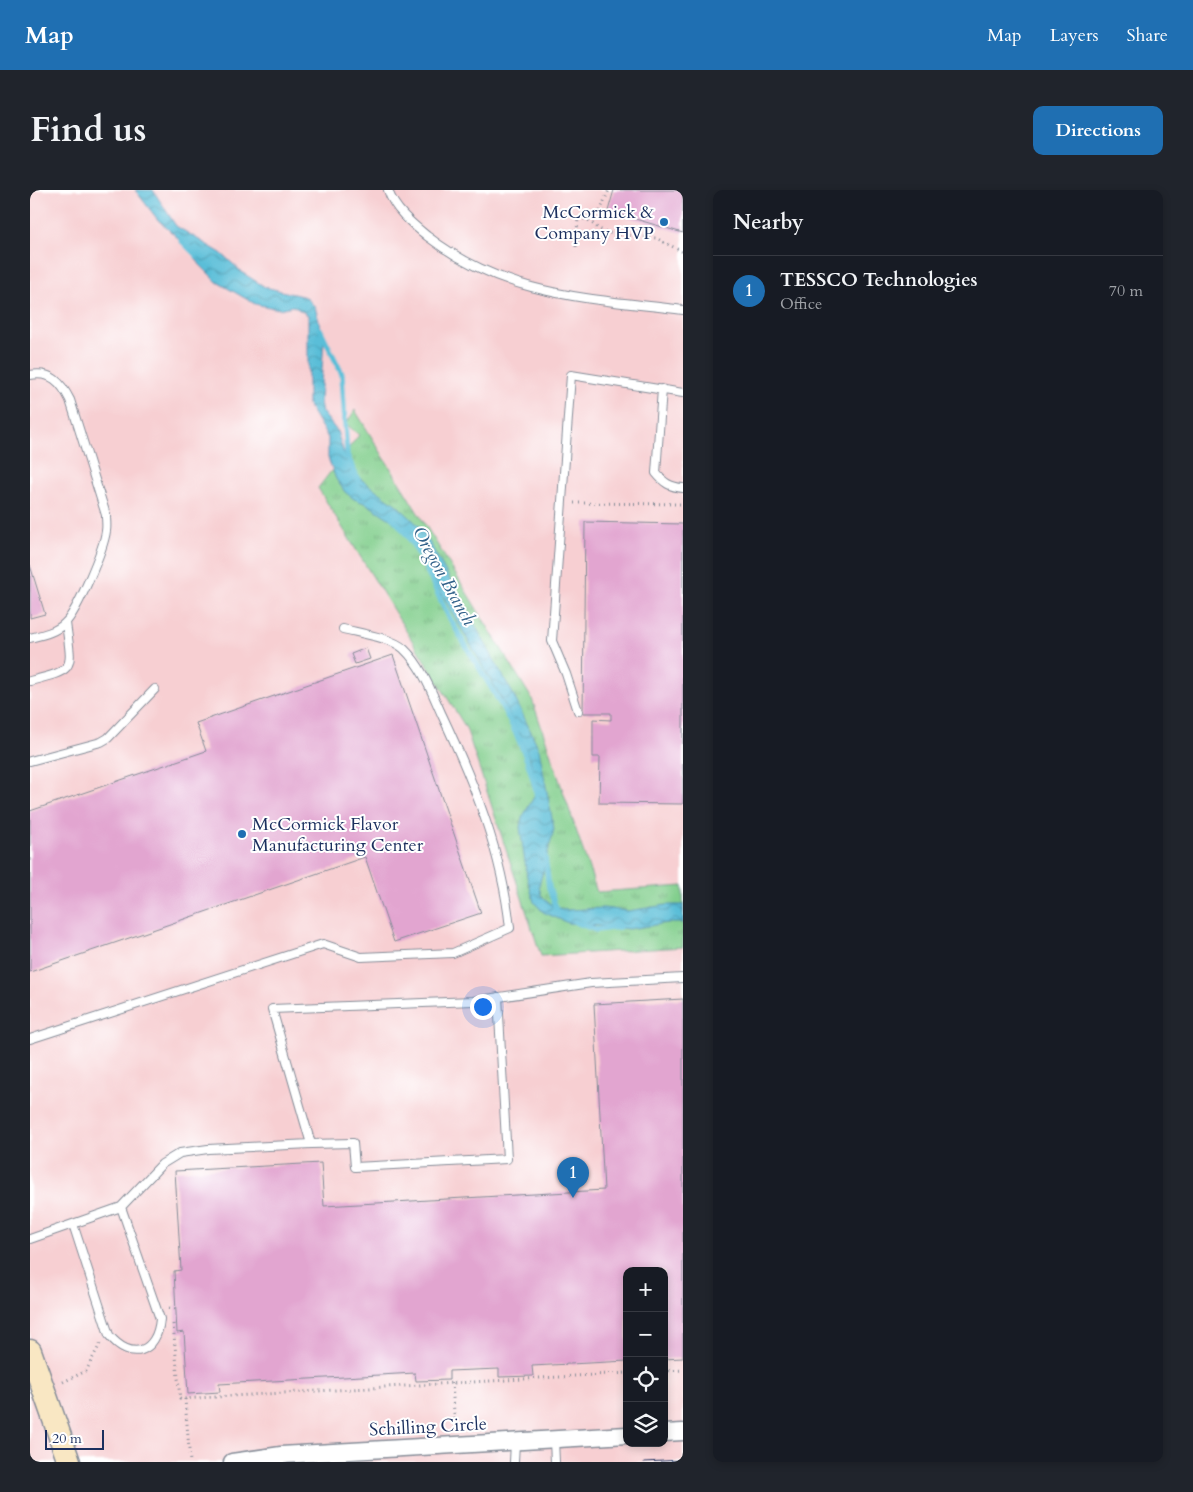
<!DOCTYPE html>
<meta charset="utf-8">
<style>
:root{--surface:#171b24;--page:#20242c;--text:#f1f3f6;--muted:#9ea1a6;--line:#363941;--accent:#1f6fb2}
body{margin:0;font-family:Cardo,serif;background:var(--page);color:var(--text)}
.controls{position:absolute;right:15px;bottom:15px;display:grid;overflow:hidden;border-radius:10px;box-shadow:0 2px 8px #0003}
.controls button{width:45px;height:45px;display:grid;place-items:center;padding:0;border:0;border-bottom:1px solid var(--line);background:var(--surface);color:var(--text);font:25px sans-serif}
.scale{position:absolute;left:15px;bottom:12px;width:59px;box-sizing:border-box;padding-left:5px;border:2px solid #1b2f5e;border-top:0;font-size:14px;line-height:18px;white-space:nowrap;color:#1b2f5e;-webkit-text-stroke:4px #fff;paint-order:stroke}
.you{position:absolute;left:452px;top:816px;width:18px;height:18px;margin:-12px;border:4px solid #fff;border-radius:50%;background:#1a73e8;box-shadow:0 0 0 8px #1a73e833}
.badge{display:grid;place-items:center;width:32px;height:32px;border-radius:50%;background:var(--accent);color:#fff;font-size:16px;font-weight:700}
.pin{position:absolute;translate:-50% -41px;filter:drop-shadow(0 1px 2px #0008)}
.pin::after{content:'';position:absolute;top:26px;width:18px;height:15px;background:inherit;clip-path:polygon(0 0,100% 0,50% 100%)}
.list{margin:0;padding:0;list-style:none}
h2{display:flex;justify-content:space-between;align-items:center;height:65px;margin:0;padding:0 20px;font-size:21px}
h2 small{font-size:16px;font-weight:400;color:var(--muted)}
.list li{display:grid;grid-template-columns:32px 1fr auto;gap:15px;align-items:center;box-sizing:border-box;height:70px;padding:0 20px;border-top:1px solid var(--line)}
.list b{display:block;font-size:19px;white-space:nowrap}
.list p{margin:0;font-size:16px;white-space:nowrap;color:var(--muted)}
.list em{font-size:16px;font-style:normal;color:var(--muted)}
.icon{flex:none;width:28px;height:28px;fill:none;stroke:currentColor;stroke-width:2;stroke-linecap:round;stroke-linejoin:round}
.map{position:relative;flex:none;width:653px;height:1272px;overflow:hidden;border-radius:10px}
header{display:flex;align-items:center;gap:30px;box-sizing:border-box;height:70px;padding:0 25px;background:var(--accent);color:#fff}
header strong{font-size:24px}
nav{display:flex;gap:28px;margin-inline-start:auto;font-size:18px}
.intro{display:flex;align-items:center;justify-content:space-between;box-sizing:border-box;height:120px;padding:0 30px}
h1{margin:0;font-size:35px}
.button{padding:12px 22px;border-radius:10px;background:var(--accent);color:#fff;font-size:18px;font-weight:700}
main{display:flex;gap:30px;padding:0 30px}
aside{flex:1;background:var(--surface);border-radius:10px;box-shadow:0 2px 8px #0003}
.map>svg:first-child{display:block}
.built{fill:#f7cfd2;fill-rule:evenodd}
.grass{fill:url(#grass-tufts);stroke:#4e7f76}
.water{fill:url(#water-waves);stroke:#3a769b}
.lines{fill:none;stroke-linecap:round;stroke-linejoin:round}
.stream{stroke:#5abed8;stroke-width:5.5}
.building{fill:#e2a5d0}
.service-casing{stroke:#868d98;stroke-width:10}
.minor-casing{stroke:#868d98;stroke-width:19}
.secondary-casing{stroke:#868d98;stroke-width:25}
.path{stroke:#868d98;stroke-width:3;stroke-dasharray:1 4;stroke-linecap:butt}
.service{stroke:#fff;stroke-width:8}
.minor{stroke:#fff;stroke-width:16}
.secondary{stroke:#f9e7c3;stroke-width:22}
.tram{stroke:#1b2f5e;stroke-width:1}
.poi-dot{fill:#1f6fb2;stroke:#fff;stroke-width:2}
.labels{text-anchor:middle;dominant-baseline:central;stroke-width:4;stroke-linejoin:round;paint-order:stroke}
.poi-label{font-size:18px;fill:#1b2f5e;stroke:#fff;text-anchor:end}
.street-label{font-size:18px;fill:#1b2f5e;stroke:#fff}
.water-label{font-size:19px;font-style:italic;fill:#316189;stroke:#fff}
</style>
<header>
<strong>Map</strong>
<nav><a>Map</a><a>Layers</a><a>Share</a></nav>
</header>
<div class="intro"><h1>Find us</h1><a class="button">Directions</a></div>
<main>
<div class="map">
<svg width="653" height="1272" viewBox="0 0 653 1272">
<defs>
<pattern id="grass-tufts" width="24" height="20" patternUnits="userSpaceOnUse" patternTransform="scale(1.25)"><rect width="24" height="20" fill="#82cf8d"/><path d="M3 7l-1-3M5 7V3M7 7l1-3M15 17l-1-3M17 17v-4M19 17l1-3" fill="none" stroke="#6aa876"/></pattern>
<pattern id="water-waves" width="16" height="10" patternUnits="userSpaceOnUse" patternTransform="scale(1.25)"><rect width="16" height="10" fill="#5abed8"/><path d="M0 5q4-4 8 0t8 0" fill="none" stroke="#4a9bb2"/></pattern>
</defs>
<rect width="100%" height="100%" fill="#fff"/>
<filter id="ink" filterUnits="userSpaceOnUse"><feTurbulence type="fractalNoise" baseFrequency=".02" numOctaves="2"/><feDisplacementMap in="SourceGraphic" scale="10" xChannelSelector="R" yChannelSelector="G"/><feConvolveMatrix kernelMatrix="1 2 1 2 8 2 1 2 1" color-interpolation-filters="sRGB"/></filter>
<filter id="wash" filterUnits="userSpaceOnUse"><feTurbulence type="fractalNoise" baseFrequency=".0096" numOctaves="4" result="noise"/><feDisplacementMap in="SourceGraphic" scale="20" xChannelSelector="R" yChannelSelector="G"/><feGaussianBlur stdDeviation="1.12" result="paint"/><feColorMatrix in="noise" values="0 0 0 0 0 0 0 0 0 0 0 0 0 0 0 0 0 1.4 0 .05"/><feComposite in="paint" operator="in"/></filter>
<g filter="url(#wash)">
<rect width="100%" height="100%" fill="#f1ebd3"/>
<path class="built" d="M0 0H653V696L567 702 502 509 330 245 288 298 436 538 511 766 653 757V1272H0ZM597 1081H634V1253H597Z"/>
<path class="grass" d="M325 220 502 509 567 702 653 696V757L511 766 436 538 288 298 329 245 316 234Z"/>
<path class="water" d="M105 0H123L146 36 191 63 213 83 235 97 276 107 285 117 294 149 290 212 292 222 307 241 314 264 325 285 367 315 392 339 483 504 509 559 524 639 509 696 511 705 516 711 527 718 539 720 573 718 598 721 636 715H653V733H637L599 739 538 733 513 722 504 712 497 687 490 637 492 628 504 607 506 596 500 569 474 513 374 338 337 314 324 309 315 302 306 289 298 268V248L278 215V125L263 116 249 119 225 114 187 92 170 75 160 59 128 30Z"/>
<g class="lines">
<path class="stream" d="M151 50 167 66
M290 139 312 184 317 265 329 292
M361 326C388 352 401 392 418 425 451 485 494 538 507 606
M514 660 519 698 527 721
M545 732 566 740 589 737"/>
</g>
<g id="blocks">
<path class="building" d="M584 0H653V43L578 21Z
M555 332 653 334V614L569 613 570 567H563V529L581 530V523H553Z
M0 375 15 424 0 428Z
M336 458 340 469 325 474 321 464Z
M363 465 451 723 364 752 335 667 0 782V621L176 561 166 533Z
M653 809V1168L634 1169V1081H597V1171L502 1176 503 1186 469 1187V1179L419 1181V1190L386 1191 385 1183 189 1194 190 1202 158 1204 154 1142 147 1143 144 1081 151 1080 145 981 291 973 294 1016 574 1000 564 814Z"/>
</g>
</g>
<g filter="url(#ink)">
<use href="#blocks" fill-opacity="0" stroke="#868d98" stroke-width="1"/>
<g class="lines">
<g class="service-casing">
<path id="service" d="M358 0C364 19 381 33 397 46 476 107 558 108 653 120
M0 185C21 181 31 192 40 210L76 325C76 331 77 336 76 341 74 358 47 422 35 433 26 442 12 445 0 448
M632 199 626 283C634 293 640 297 653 298
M0 491C47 479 42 480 36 433
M548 521 536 484 522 451 541 185 653 203
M0 571 71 552 78 548 125 499
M468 807 477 969 325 977 323 953 281 954 242 819 443 811 561 793 653 788
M0 849 293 754 331 767 423 763 480 738C472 662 444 593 412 525 402 503 392 476 374 459 363 448 329 443 313 439
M43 1034 79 1145C101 1172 127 1163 130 1129L91 1017
M0 1049 91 1017 132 974 150 963 178 959 281 954
M524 1250 525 1272
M484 1272 485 1252"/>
</g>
<g class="minor-casing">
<path id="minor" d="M634 1243 653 1242
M202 1272 251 1265 597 1245"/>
</g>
<g class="secondary-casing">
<path id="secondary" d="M0 1161 39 1272"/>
</g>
<path class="path" d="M558 30 570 21 579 0
M546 57 548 28 558 30 569 39 577 43 626 48 653 62
M544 313 653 314
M139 1118 146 1119
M143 1134 150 1209 597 1183
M634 1181 653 1180
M33 1192 56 1181 70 1154
M422 1193 425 1237
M155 1209 160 1272"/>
<use href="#service" class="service"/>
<use href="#minor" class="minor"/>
<use href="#secondary" class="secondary"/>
<path class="tram" d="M614 1272 653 1270"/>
</g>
</g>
<g class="poi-dot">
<circle cx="634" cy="32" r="5"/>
<circle cx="212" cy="644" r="5"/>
</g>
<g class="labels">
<g class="poi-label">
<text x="624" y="22">McCormick &amp;<tspan x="624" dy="21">Company HVP</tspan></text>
<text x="222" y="634" text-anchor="start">McCormick Flavor<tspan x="222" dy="21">Manufacturing Center</tspan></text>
</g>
<g class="street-label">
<text transform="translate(398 1237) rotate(-3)">Schilling Circle</text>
</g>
<g class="water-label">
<text transform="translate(414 386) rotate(61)">Oregon Branch</text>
</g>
</g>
</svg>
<div class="controls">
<button>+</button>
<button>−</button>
<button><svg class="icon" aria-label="locate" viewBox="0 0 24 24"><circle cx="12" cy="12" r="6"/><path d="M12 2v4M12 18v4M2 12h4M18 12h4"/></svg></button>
<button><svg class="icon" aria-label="layers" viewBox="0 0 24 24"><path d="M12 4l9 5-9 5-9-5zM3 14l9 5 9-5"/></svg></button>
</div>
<div class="scale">20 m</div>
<div class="you"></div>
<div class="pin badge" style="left:543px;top:1008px">1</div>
</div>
<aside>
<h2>Nearby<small></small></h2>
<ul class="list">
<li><span class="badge">1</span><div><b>TESSCO Technologies</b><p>Office</p></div><em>70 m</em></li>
</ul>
</aside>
</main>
